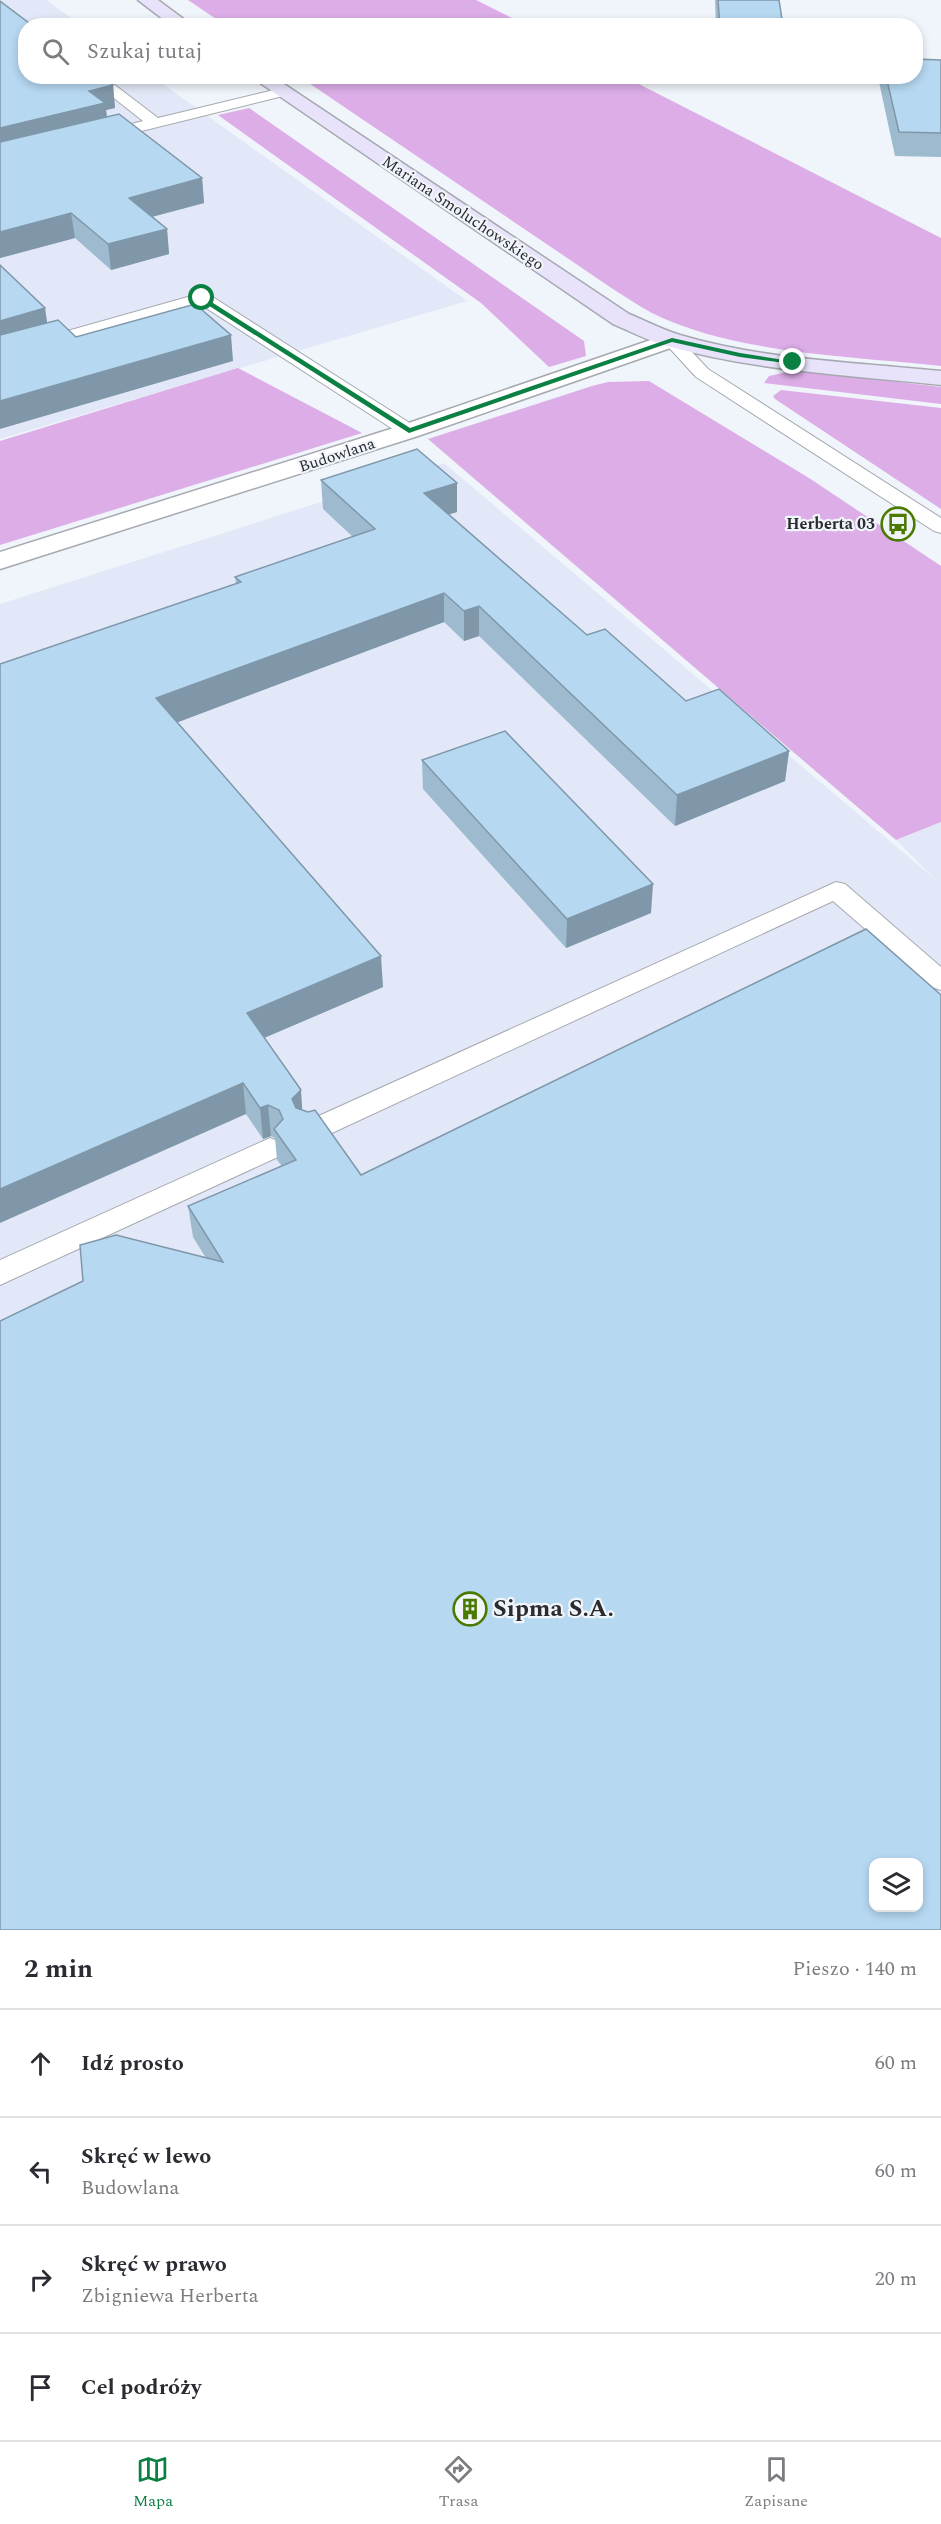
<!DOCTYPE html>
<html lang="pl">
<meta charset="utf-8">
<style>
:root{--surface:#fff;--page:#f2f2f3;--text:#2b2b33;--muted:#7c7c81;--line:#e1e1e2;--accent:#0b8043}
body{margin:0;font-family:Spectral,serif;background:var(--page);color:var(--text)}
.controls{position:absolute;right:18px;bottom:18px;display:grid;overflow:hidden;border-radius:12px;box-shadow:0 3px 9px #0003}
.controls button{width:54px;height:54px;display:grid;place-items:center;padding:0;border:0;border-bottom:2px solid var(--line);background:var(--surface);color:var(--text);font:30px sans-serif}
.stop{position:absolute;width:18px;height:18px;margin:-14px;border:4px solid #0b8043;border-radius:50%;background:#fff}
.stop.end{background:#0b8043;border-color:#fff;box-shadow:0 2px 6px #0008}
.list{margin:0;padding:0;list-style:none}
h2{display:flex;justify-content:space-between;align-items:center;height:78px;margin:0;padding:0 24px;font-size:26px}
h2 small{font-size:20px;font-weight:400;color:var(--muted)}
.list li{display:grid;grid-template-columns:39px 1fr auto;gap:18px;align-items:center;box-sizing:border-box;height:108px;padding:0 24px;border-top:2px solid var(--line)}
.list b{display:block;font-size:22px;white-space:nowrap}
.list p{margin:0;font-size:20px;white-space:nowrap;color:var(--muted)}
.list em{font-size:20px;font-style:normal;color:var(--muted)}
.icon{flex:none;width:33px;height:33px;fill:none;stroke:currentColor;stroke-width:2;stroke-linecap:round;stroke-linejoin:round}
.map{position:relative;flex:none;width:941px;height:1930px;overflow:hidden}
.search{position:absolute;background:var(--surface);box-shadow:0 3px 9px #0003;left:18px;right:18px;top:18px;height:66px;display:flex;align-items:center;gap:15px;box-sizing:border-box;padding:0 21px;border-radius:24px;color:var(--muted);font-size:22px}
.sheet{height:510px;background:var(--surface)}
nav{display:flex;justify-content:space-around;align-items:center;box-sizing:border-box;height:84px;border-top:2px solid var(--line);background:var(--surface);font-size:16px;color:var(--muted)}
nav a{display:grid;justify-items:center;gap:3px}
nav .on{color:var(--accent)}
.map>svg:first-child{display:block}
.built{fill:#e2e8f7;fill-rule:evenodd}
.green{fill:#dcade6}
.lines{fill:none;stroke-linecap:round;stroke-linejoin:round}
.lane-casing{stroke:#a6a9b0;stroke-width:2}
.street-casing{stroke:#a6a9b0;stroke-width:3}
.secondary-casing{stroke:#a6a9b0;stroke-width:3}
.lane{fill:#fff;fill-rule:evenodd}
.street{fill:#fff;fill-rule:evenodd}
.secondary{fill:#e8e3fa;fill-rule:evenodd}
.wall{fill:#9dbacf}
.shaded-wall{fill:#7f97a9}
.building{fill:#b6d8f1;stroke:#7f97a9;stroke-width:1.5;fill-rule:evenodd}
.route{fill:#0b8043}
.labels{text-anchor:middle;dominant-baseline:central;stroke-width:4.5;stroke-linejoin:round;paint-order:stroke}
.far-street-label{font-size:16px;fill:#2a2b2e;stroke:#f0f4fb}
.far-poi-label{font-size:16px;font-weight:bold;fill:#2a2b2e;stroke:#f0f4fb;text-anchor:end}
.near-poi-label{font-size:24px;font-weight:bold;fill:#2a2b2e;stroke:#f0f4fb;text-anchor:start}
</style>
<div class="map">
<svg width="941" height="1930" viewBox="0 0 941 1930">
<rect width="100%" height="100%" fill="#f0f4fb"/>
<path class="built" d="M0 0H46L81 25 26 26V76L153 77 467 301 0 439Z
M444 463 937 881 896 840 941 822V1930H0V604ZM874 1862H918V1908H874Z"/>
<path class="green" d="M188 0H476L526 25H225Z
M300 77H625L941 238V366C850 356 735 354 652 313 639 306 626 297 613 289Z
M249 108 584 341 586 356 549 367 481 303 218 115Z
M238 368 362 433 0 545V441Z
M796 370 941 387V404L764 383 769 376Z
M649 381 809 478 941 566V822L896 840 428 439 592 386 608 382Z
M781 390 941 408V509L775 399 773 396Z"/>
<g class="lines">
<g class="lane-casing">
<path id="lane" d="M86 76H103L158 118 282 88 289 92 287 95 101 141 96 139 93 136 96 133 143 121Z
M202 293 208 294 416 427 418 431 416 435H402L200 304 0 361V350Z
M671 335 677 336 708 369 941 518V533L934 531 696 377 662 340 665 336Z
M836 882 845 884 941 967V990L932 987 833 901 321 1138 311 1141 301 1138 297 1131 301 1124Z
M270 1138 280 1142 284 1149 280 1156 0 1285V1260Z"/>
</g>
<g class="street-casing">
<path id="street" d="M671 333 679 335 682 340 679 345 418 436 0 569V552L400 426Z"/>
</g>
<g class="secondary-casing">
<path id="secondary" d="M138 0H158L193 26H172Z
M250 76H272L629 314C646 321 663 330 680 335 764 360 854 362 941 371V385C848 375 754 371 664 345 646 340 630 331 613 324Z"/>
</g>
<use href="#lane" class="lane"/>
<use href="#street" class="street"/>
<use href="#secondary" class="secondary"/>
</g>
<path class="wall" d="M715 0H779L783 26H716Z
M0 1 113 85 115 108 106 110 107 117 202 178 204 203 152 217 167 229 169 254 111 270 75 238 0 258Z
M941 60V157L895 156 879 82 880 76H915Z
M321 480 457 512 449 514 587 635 686 701 789 751 785 781 675 826 479 636 464 641 444 622 177 722 383 987 264 1038 302 1110 361 1175 941 1930 206 1258 193 1237 188 1206 282 1166 277 1160 275 1138 271 1136 263 1139 246 1114 0 664 236 584 235 577 353 537 323 509Z
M422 760 651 913 566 948 423 789Z"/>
<path class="shaded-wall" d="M113 85 115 108 106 110 108 127 0 153V128L89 91Z
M202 178 204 203 132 222 129 198Z
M71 213 75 238 0 258V232Z
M167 229 169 254 111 270 108 244Z
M45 308 49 334 0 348V321Z
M231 335 233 361 0 429V401Z
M457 483V512L425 522 424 493Z
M444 593V622L160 729 156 698Z
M479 606V636L464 641V611Z
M789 751 785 781 675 826 677 795Z
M653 884 651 913 566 948 567 919Z
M381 956 383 987 250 1044 247 1013Z
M243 1083 246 1114 0 1223V1189Z
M301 1090 303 1121 295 1130 292 1099Z
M268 1105 271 1136 263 1139 260 1108Z"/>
<path class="building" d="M718 0H779L783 26H720Z
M0 1 33 26H26V76H101L113 85 89 91 105 103 0 128Z
M915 59 941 60V133L899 132 886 76H915Z
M119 114 202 178 129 198 167 229 108 244 71 213 0 232V142Z
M0 265 45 308 0 321Z
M195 304 231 335 0 401V335L58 320 76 337Z
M417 449 457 483 424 493 587 635 605 629 686 701 719 689 789 751 677 795 479 606 464 611 444 593 156 698 381 956 247 1013 301 1090 292 1099 296 1108 308 1112 315 1110 361 1175 866 929 941 995V1930H0V1321L83 1281 80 1245 116 1235 223 1262 188 1206 296 1160 274 1129 283 1119 279 1110 268 1105 260 1108 243 1083 0 1189V664L241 582 235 577 375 529 321 480ZM873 1863H918V1908H873Z
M505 731 653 884 567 919 422 760Z"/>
<path class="route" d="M202 296 410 428 672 338 740 353 796 362 793 364 740 357 672 342 409 433 200 300Z"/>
<defs>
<g id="bus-ring" transform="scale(1.725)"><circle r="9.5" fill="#f0f4fb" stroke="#4b7a00" stroke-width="1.5"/><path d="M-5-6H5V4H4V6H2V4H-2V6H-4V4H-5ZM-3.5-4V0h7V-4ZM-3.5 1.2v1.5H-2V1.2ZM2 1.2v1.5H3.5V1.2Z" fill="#4b7a00"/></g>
<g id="building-ring" transform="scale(1.725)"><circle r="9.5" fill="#f0f4fb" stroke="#4b7a00" stroke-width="1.5"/><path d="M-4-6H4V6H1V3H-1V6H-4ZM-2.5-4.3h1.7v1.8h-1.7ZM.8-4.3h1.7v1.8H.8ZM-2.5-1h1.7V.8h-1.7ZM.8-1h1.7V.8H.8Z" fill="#4b7a00"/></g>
</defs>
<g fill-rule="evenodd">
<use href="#bus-ring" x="898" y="524"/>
<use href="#building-ring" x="470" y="1609"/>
</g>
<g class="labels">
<g class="far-street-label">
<text transform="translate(463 213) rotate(34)">Mariana Smoluchowskiego</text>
<text transform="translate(337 455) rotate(-18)">Budowlana</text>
</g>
<g class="far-poi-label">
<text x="875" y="524">Herberta 03</text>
</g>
<g class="near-poi-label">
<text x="493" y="1609">Sipma S.A.</text>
</g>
</g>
</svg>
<div class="controls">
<button><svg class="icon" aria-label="layers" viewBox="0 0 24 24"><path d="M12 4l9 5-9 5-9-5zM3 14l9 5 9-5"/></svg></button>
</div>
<div class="stop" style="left:202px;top:298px"></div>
<div class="stop end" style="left:793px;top:362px"></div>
<div class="search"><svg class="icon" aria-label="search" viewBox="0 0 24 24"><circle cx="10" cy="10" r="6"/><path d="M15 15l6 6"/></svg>Szukaj tutaj</div>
</div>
<section class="sheet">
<h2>2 min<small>Pieszo · 140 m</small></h2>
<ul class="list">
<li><svg class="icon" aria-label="ahead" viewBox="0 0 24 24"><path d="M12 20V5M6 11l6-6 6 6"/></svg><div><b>Idź prosto</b></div><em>60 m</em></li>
<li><svg class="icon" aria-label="left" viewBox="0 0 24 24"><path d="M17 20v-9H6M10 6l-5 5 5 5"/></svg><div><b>Skręć w lewo</b><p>Budowlana</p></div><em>60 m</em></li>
<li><svg class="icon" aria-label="right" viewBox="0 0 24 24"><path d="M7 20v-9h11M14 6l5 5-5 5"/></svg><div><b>Skręć w prawo</b><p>Zbigniewa Herberta</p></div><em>20 m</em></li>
<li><svg class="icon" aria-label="arrive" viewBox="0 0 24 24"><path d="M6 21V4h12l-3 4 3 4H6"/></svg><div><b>Cel podróży</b></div></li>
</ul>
</section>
<nav>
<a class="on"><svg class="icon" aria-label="map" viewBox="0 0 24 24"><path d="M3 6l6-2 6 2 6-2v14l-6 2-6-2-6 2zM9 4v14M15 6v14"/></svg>Mapa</a>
<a><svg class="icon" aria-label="directions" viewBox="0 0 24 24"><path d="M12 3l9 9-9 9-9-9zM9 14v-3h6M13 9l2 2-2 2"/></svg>Trasa</a>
<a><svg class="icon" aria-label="saved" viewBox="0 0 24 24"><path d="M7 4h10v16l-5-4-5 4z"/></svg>Zapisane</a>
</nav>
